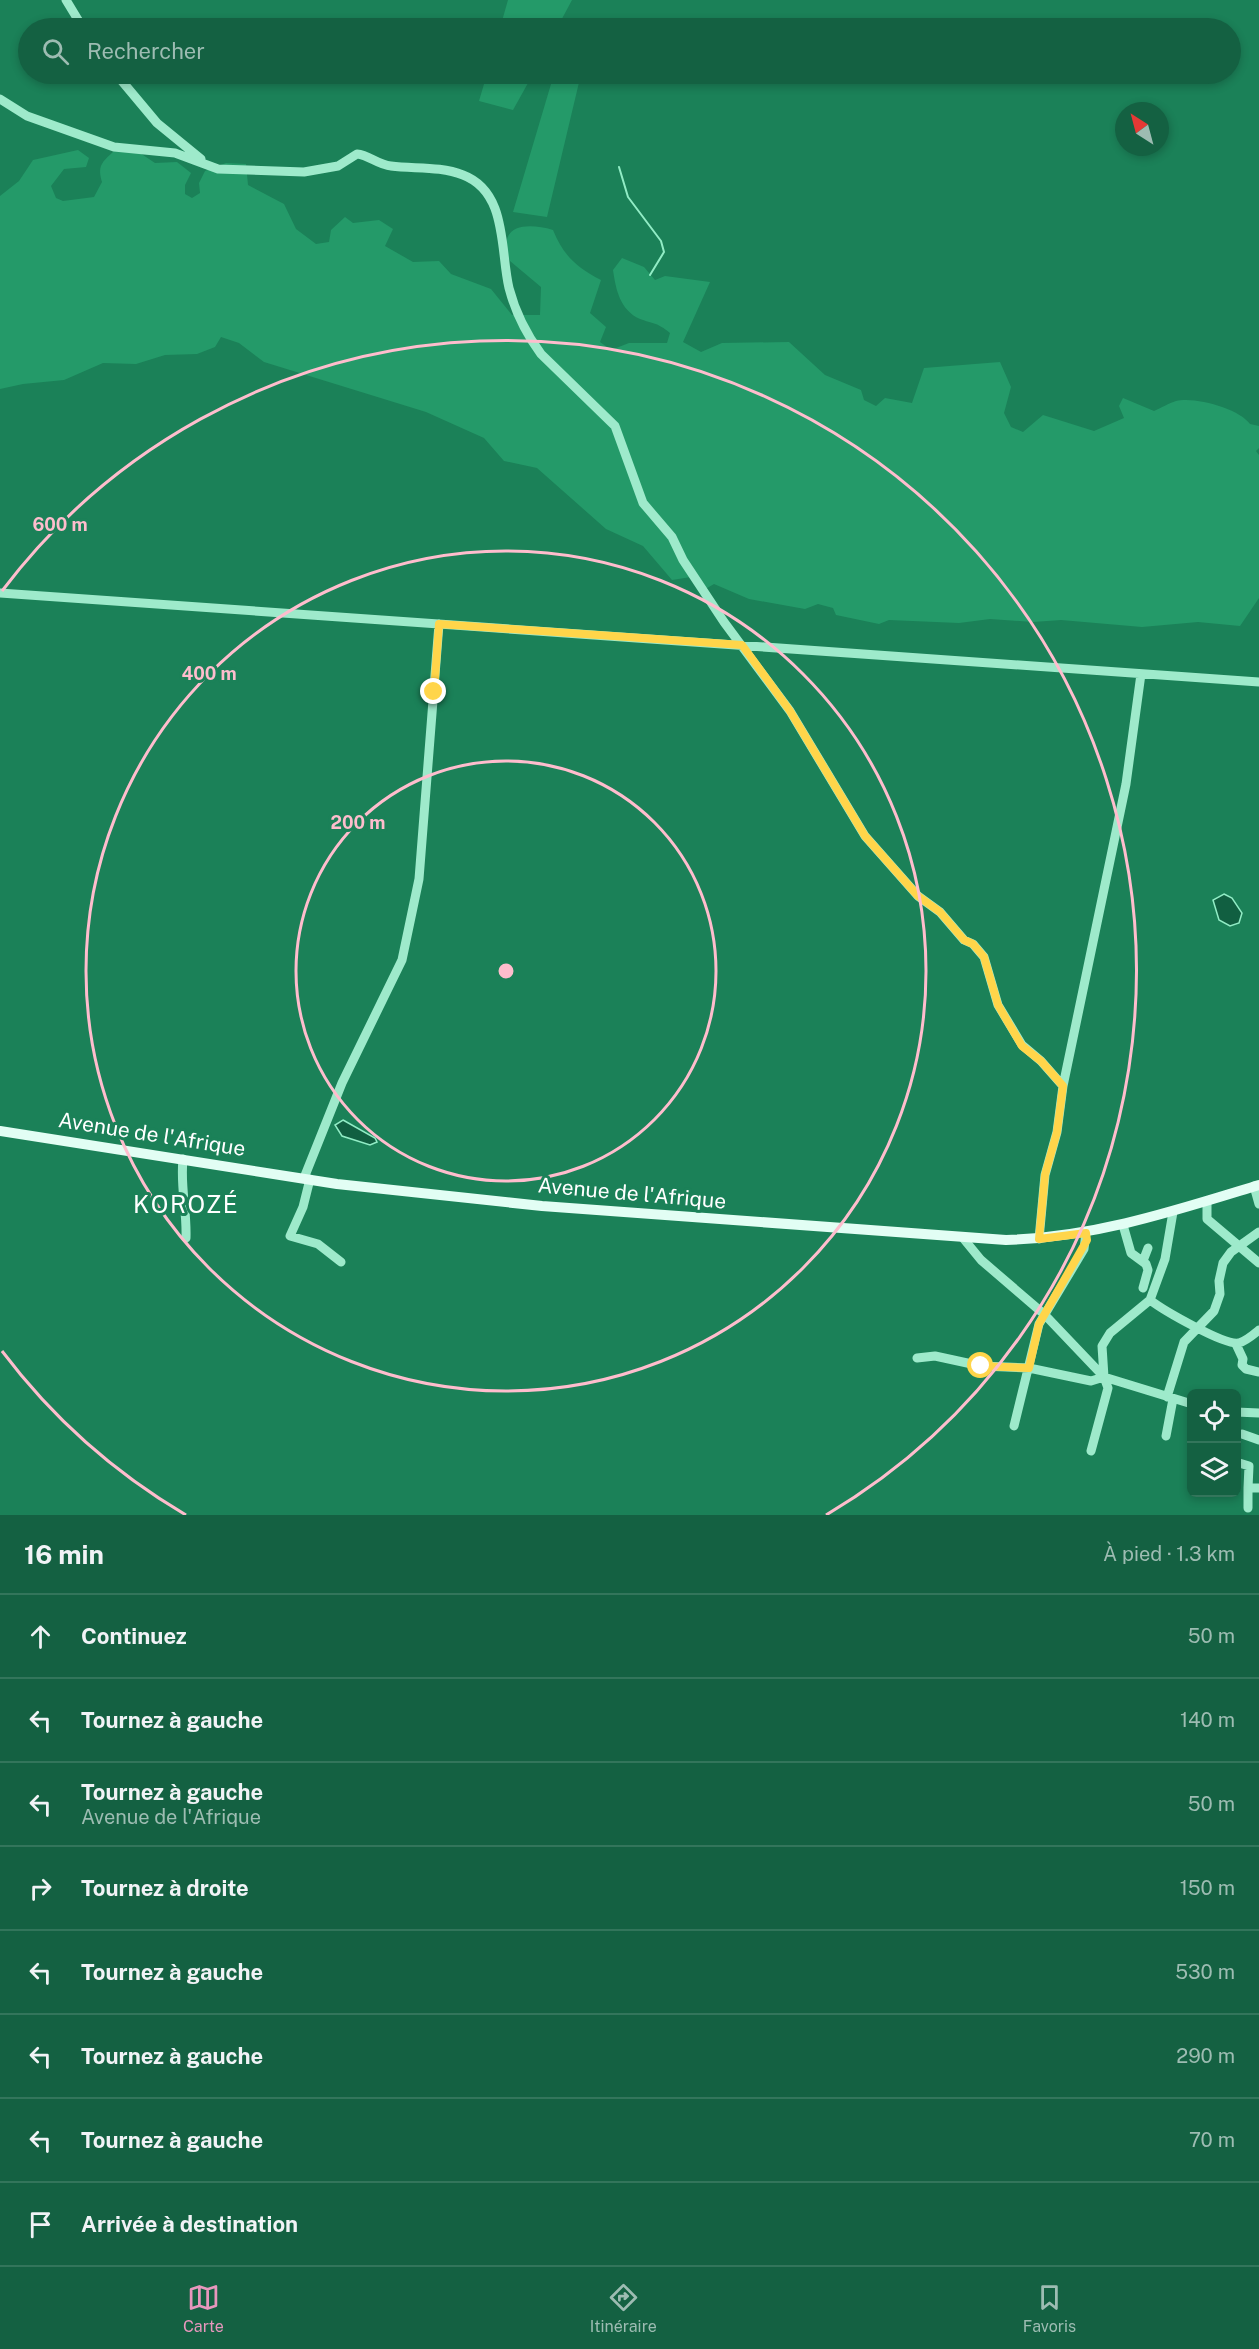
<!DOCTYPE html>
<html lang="fr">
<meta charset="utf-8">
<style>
:root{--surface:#146142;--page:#1d6749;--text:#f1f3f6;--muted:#9dbcb2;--line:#33755b;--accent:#e797bd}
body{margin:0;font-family:"Public Sans",sans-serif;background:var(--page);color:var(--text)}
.controls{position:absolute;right:18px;bottom:18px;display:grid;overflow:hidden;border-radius:9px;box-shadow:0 3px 9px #0003}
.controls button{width:54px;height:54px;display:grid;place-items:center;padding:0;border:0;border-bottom:2px solid var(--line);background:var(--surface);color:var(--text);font:30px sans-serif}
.compass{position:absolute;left:1115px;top:102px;width:54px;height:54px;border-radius:50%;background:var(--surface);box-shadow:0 3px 9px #0003;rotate:324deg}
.stop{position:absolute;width:18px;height:18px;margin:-14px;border:4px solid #ffd54a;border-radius:50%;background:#fff}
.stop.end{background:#ffd54a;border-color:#fff;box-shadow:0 2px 6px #0008}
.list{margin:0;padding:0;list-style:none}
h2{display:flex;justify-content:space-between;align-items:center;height:78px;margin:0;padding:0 24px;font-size:26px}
h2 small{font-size:20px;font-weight:400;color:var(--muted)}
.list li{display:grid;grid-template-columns:39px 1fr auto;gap:18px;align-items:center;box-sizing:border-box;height:84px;padding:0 24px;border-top:2px solid var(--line)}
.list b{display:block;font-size:22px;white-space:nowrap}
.list p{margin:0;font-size:20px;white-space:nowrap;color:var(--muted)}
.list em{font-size:20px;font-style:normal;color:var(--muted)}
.icon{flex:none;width:33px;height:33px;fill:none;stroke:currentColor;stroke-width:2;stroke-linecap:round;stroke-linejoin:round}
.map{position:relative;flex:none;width:1259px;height:1515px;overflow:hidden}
.search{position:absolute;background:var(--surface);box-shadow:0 3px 9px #0003;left:18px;right:18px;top:18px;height:66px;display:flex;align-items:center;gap:15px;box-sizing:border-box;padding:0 21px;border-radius:33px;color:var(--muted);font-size:22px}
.sheet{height:750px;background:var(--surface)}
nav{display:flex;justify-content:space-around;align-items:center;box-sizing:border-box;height:84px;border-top:2px solid var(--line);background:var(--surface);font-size:16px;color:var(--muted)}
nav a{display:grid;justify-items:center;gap:3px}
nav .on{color:var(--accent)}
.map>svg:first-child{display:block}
.green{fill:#249a69}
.water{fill:#115f41;stroke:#91ecc5;stroke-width:1.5}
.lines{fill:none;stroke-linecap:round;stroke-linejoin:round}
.stream{stroke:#91ecc5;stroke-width:2}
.minor{stroke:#9eeacb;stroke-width:9}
.major{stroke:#e2fef4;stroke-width:10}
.route{stroke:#ffd54a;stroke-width:8}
.ring{fill:none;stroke:#febdcd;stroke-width:3}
.labels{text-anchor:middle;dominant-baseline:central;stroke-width:6;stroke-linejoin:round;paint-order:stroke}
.street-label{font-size:21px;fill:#fff;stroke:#1b8158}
.quarter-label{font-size:24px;letter-spacing:1.5px;fill:#fff;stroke:#1b8158}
.centre{fill:#febdcd;stroke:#1b8158;stroke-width:3}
.ring-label{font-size:18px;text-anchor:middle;font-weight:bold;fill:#febdcd;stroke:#1b8158;stroke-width:6;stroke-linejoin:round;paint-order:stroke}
</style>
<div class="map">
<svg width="1259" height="1515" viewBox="0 0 1259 1515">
<rect width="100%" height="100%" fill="#1b8158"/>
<path class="green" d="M508 0H572L557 28H500Z
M487 74H533L513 110 479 101Z
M554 74H581L547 217 513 212Z
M78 150 89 158 86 167 64 169 51 186 56 198 63 201 94 197 102 182C97 166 102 162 114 151L140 153 155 163 177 162 191 173 185 185V194L192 198 200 193 199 183 205 171 226 163 246 164 248 185 284 204 296 229 316 244 329 242 331 230 345 217 353 223 379 220 393 229 385 246 413 262 439 261 451 274 491 289 512 315H540L541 287 510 261C496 225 525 222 553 230 563 255 577 268 601 280L590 313 606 327 600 342 611 350 629 343H667L670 333C657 322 653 324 640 319 620 310 616 290 613 270L622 258 644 267 655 280 665 276 710 282 683 342 701 352 722 343 789 342 825 375 861 390 864 400 876 406 885 398 912 403 924 368 1000 362 1011 387 1004 413 1011 427 1023 432 1043 415 1094 431 1124 418 1119 406 1123 398 1154 411C1161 408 1169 403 1176 401 1195 396 1240 409 1250 424L1259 426V448L1256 451 1259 455V598L1240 626 1198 622 1142 627 1061 620 1033 622 990 619 959 623 889 620 879 624 836 615 833 608 818 604 805 609 749 599 714 584 702 591 691 577 672 580 643 546 606 529 537 468 504 461 484 438 426 412 264 362 239 343 221 337 215 347 197 354 165 355 136 364 103 363 64 380 23 384 0 389V196L19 181 33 160Z"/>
<path class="water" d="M1224 894 1232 898 1242 913 1239 923 1230 926 1219 920 1213 900Z
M343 1120 375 1138 377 1142 370 1145 342 1136 335 1125Z"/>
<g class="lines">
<path class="stream" d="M619 167 628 197 661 241 664 252 650 275"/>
<path class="minor" d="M66 0 83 28
M116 74 157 123 201 159
M0 99 27 116 114 147 175 153 218 169 304 172 338 166 357 154C369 155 378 165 391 166 415 169 440 166 463 175 508 192 500 251 509 288 515 311 527 335 541 354L615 426 643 503 672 537 683 560 724 622 790 711 865 836 918 896 940 912 964 940 973 944 984 957 998 1005 1022 1045 1041 1061 1063 1086
M0 593 1259 682
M183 1159C180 1187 187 1209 186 1238
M304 1178 342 1083 402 960 419 879 439 624
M310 1179 303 1207 290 1236 318 1244 341 1262
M1254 1186 1259 1204
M1207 1201V1219L1259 1263
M1123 1225 1131 1253 1146 1264 1148 1270 1143 1288
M963 1238 981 1260 1045 1315 1104 1377 1192 1404
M1039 1239 1045 1175 1057 1132 1063 1086 1126 784 1141 674
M1143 1261 1148 1248
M1150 1300C1163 1310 1225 1346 1239 1343 1246 1341 1253 1335 1259 1330
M1236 1344 1243 1359 1242 1365 1246 1369 1259 1372
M917 1358 935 1356 981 1366 1029 1368 1091 1381 1104 1377
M1167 1397 1184 1342 1214 1311 1220 1294 1219 1281 1223 1263 1231 1252 1259 1232
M1236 1412 1259 1413
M1014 1426 1039 1324 1084 1249 1086 1233
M1242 1434 1259 1440
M1166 1436 1173 1399
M1091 1451 1108 1388 1104 1377 1102 1346 1110 1333 1150 1300 1165 1259 1173 1212
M1236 1462 1249 1466 1248 1488H1259
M1248 1508V1488"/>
<path class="major" d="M0 1131 337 1184 542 1206 1006 1240C1096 1237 1174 1211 1259 1185"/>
</g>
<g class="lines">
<path class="route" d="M434 692 439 624 742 645 790 711 865 836 918 896 940 912 964 940 973 944 984 957 998 1005 1022 1046 1041 1061 1063 1086 1057 1132 1045 1175 1039 1239 1086 1233 1087 1240 1039 1324 1029 1368 981 1366"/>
</g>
<g class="ring">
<circle cx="506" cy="971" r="210"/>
<circle cx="506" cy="971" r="420"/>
<path d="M186 1515A631 631 0 0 1 2 1351M2 591A631 631 0 1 1 826 1515"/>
</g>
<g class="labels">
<g class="street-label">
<text transform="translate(152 1134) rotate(9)">Avenue de l'Afrique</text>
<text transform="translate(632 1193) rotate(5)">Avenue de l'Afrique</text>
</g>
<g class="quarter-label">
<text x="186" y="1204">KOROZÉ</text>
</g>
</g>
<circle cx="506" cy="971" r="9" class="centre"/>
<g class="ring-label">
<text x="60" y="531">600 m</text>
<text x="209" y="680">400 m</text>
<text x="358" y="829">200 m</text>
</g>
</svg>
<div class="controls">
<button><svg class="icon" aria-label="locate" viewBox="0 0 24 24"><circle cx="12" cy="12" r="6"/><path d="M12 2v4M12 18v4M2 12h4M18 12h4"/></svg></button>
<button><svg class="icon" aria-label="layers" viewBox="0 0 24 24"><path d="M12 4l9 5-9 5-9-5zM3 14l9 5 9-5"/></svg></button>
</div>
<svg class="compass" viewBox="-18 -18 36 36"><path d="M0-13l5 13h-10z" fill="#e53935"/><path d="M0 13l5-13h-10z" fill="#9dbcb2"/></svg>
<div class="stop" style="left:981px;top:1366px"></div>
<div class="stop end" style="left:434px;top:692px"></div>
<div class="search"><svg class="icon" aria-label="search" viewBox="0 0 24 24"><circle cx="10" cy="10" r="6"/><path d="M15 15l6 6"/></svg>Rechercher</div>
</div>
<section class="sheet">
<h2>16 min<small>À pied · 1.3 km</small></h2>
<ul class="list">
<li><svg class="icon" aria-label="ahead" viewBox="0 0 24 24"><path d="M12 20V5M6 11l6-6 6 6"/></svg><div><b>Continuez</b></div><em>50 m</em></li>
<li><svg class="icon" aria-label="left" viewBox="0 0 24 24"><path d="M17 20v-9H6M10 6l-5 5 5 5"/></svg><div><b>Tournez à gauche</b></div><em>140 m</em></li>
<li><svg class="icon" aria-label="left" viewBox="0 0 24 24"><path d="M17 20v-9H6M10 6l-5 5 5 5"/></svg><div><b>Tournez à gauche</b><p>Avenue de l'Afrique</p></div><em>50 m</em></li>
<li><svg class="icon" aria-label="right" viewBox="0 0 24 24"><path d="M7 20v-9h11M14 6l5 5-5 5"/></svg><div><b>Tournez à droite</b></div><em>150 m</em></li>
<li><svg class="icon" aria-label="left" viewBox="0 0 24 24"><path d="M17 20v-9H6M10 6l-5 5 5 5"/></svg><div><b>Tournez à gauche</b></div><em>530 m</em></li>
<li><svg class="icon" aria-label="left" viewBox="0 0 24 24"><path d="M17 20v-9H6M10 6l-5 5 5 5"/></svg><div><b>Tournez à gauche</b></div><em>290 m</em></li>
<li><svg class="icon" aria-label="left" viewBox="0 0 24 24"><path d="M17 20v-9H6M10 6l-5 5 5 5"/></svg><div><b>Tournez à gauche</b></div><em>70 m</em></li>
<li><svg class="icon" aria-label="arrive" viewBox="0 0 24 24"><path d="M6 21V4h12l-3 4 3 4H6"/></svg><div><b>Arrivée à destination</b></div></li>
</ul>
</section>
<nav>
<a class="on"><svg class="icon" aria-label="map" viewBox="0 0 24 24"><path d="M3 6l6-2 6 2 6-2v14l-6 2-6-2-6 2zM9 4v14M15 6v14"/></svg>Carte</a>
<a><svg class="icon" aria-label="directions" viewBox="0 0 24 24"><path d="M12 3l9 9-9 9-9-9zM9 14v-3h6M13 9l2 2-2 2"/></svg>Itinéraire</a>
<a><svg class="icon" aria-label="saved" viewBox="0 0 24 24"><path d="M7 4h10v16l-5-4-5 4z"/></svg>Favoris</a>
</nav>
